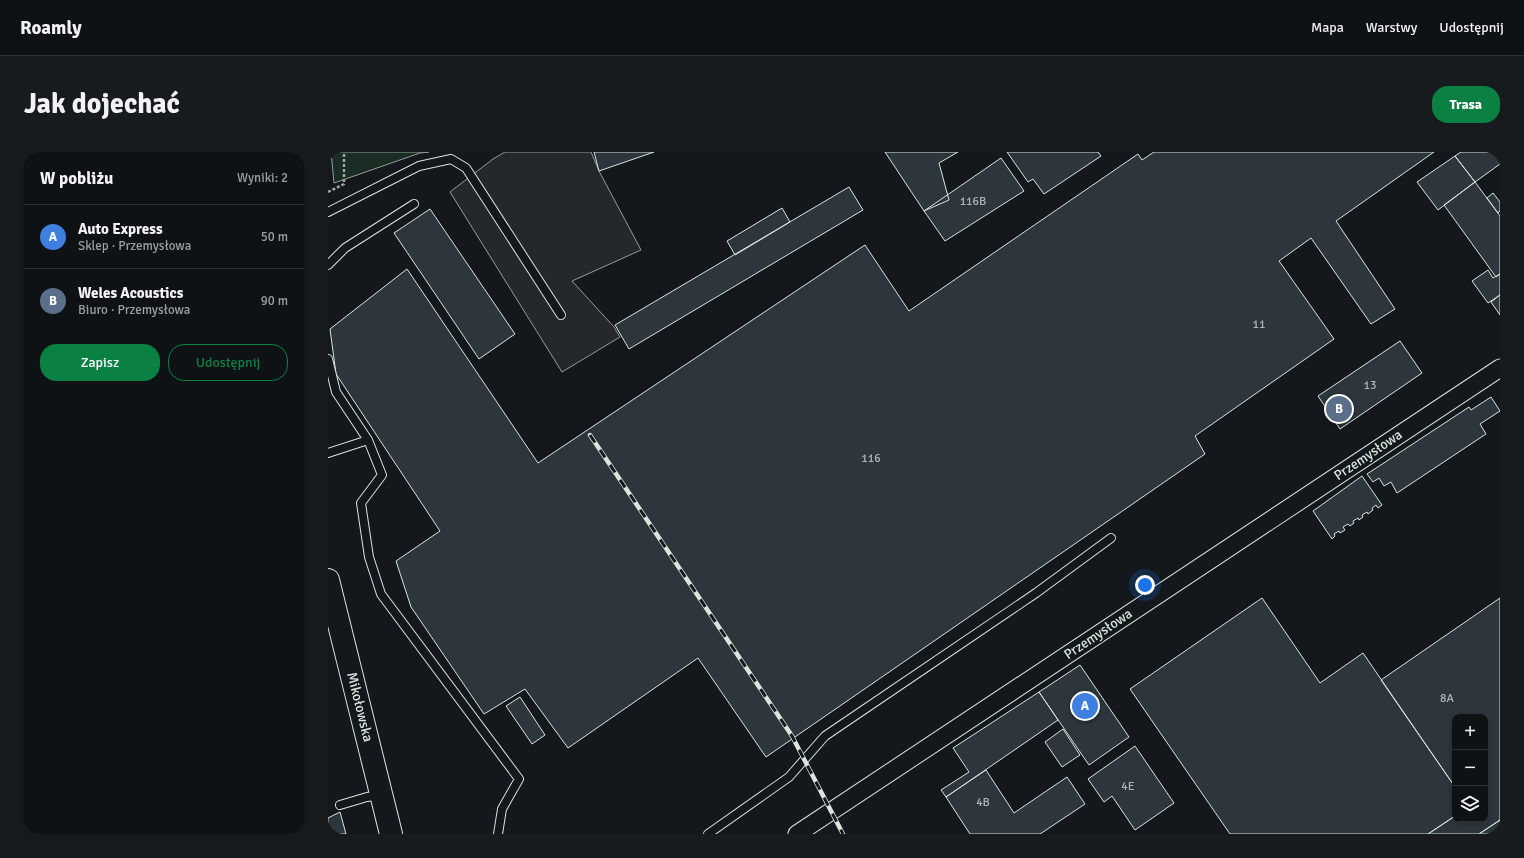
<!DOCTYPE html>
<html lang="pl">
<meta charset="utf-8">
<style>
:root{--surface:#0f1215;--page:#181b1e;--text:#f1f3f6;--muted:#9b9ea0;--line:#2f3234;--accent:#0b8043}
body{margin:0;font-family:Signika,sans-serif;background:var(--page);color:var(--text)}
.controls{position:absolute;right:12px;bottom:12px;display:grid;overflow:hidden;border-radius:8px;box-shadow:0 2px 6px #0003}
.controls button{width:36px;height:36px;display:grid;place-items:center;padding:0;border:0;border-bottom:1px solid var(--line);background:var(--surface);color:var(--text);font:20px sans-serif}
.you{position:absolute;left:817px;top:433px;width:14px;height:14px;margin:-10px;border:3px solid #fff;border-radius:50%;background:#1a73e8;box-shadow:0 0 0 6px #1a73e833}
.badge{display:grid;place-items:center;width:26px;height:26px;border-radius:50%;background:var(--accent);color:#fff;font-size:13px;font-weight:700}
.pin{position:absolute;translate:-50% -50%;border:2px solid #fff;box-shadow:0 1px 4px #0006}
.list{margin:0;padding:0;list-style:none}
h2{display:flex;justify-content:space-between;align-items:center;height:52px;margin:0;padding:0 16px;font-size:17px}
h2 small{font-size:13px;font-weight:400;color:var(--muted)}
.list li{display:grid;grid-template-columns:26px 1fr auto;gap:12px;align-items:center;box-sizing:border-box;height:64px;padding:0 16px;border-top:1px solid var(--line)}
.list b{display:block;font-size:15px;white-space:nowrap}
.list p{margin:0;font-size:13px;white-space:nowrap;color:var(--muted)}
.list em{font-size:13px;font-style:normal;color:var(--muted)}
.actions{display:flex;gap:8px;padding:12px 16px}
.actions a{flex:1;padding:9px 0;border:1px solid var(--accent);border-radius:16px;text-align:center;font-size:14px;color:var(--accent)}
.actions .main{background:var(--accent);color:#fff}
.icon{flex:none;width:22px;height:22px;fill:none;stroke:currentColor;stroke-width:2;stroke-linecap:round;stroke-linejoin:round}
.map{position:relative;flex:none;width:1172px;height:682px;overflow:hidden;border-radius:16px}
header{display:flex;align-items:center;gap:24px;box-sizing:border-box;height:56px;padding:0 20px;background:var(--surface);border-bottom:1px solid var(--line)}
header strong{font-size:19px}
nav{display:flex;gap:22px;margin-inline-start:auto;font-size:14px}
.intro{display:flex;align-items:center;justify-content:space-between;box-sizing:border-box;height:96px;padding:0 24px}
h1{margin:0;font-size:28px}
.button{padding:10px 18px;border-radius:16px;background:var(--accent);color:#fff;font-size:14px;font-weight:700}
main{display:flex;gap:24px;padding:0 24px}
aside{flex:1;background:var(--surface);border-radius:16px;box-shadow:0 2px 6px #0003}
.map>svg:first-child{display:block}
.green{fill:#1a2d24;stroke:#939e99}
.parking{fill:#24282b;stroke:#939e99}
.building{fill:#2c363c;stroke:#d8e6dc}
.lines{fill:none;stroke-linecap:round;stroke-linejoin:round}
.service-casing{stroke:#d8e6dc;stroke-width:10}
.minor-casing{stroke:#d8e6dc;stroke-width:19}
.secondary-casing{stroke:#d8e6dc;stroke-width:24}
.path{stroke:#9da8a2;stroke-width:2.5;stroke-dasharray:3 2;stroke-linecap:butt}
.service{stroke:#14181c;stroke-width:8}
.minor{stroke:#14181c;stroke-width:17}
.secondary{stroke:#14181c;stroke-width:22}
.rail-casing{stroke:#d8e6dc;stroke-width:4.5}
.rail{stroke:#14181c;stroke-width:3;stroke-dasharray:9;stroke-linecap:butt}
.labels{text-anchor:middle;dominant-baseline:central;stroke-width:3;stroke-linejoin:round;paint-order:stroke}
.number-label{font-size:12px;fill:#adbab4}
.street-label{font-size:14px;fill:#d8e6dc;stroke:#14181c}
</style>
<header>
<strong>Roamly</strong>
<nav><a>Mapa</a><a>Warstwy</a><a>Udostępnij</a></nav>
</header>
<div class="intro"><h1>Jak dojechać</h1><a class="button">Trasa</a></div>
<main>
<aside>
<h2>W pobliżu<small>Wyniki: 2</small></h2>
<ul class="list">
<li><span class="badge" style="background:#3f7fe0">A</span><div><b>Auto Express</b><p>Sklep · Przemysłowa</p></div><em>50 m</em></li>
<li><span class="badge" style="background:#5c6f8a">B</span><div><b>Weles Acoustics</b><p>Biuro · Przemysłowa</p></div><em>90 m</em></li>
</ul>
<div class="actions"><a class="main">Zapisz</a><a>Udostępnij</a></div>
</aside>
<div class="map">
<svg width="1172" height="682" viewBox="0 0 1172 682">
<rect width="100%" height="100%" fill="#14181c"/>
<path class="green" d="M3 0H101L92 1 6 31Z"/>
<path class="parking" d="M177 0H263L271 19 313 98 244 129 286 175 292 185 234 220 122 40 165 7Z"/>
<path class="building" d="M266 0H326L271 19Z
M557 0H630L611 11 621 48 596 59Z
M679 0H770L773 4 716 42 705 27 700 30Z
M826 0H1106L1008 69 1067 157 1043 172 983 86 951 109 1006 187 867 284 877 302 438 605 370 506 240 596 197 537 156 562 83 455 68 409 112 379 8 222 2 177 79 117 210 311 537 93 581 159 810 2 814 8Z
M1133 0H1172V12L1147 30 1127 4Z
M1127 4 1147 30 1110 58 1089 30Z
M673 6 696 39 617 89 596 59Z
M1147 30 1172 64V122L1168 125 1116 53Z
M521 35 535 58 301 197 287 173Z
M1165 41 1172 50V59L1170 61 1159 46Z
M454 56 462 70 407 103 399 89Z
M102 57 187 182 151 207 66 81Z
M1160 118 1165 126 1172 122V143L1160 151 1144 129Z
M1172 143V163L1163 150Z
M1072 189 1094 221 1012 277 990 244Z
M1163 245 1172 259 1152 272 1158 282 1069 341 1063 330 1056 334 1051 326 1045 330 1039 322 1141 255 1143 258Z
M1034 324 1054 353 1050 356 1048 353 1044 356 1045 358 1040 362 1039 360 1034 363 1035 365 1031 368 1030 366 1025 369 1026 371 1022 374 1020 372 1015 375 1017 378 1012 381 1011 379 1006 382 1007 384 1004 387 985 359Z
M934 446 992 531 1035 501 1127 635V664L1100 682H902L802 537Z
M1172 446V668L1151 682H1100L1127 664V667H1157V565H1127V635L1053 528Z
M752 513 801 585 761 613 711 540Z
M711 540 730 568 618 645 613 638 641 620 625 596Z
M192 545 217 583 204 592 178 554Z
M735 577 752 603 734 615 717 590Z
M807 594 846 651 807 678 784 644 776 650 760 627Z
M658 618 686 661 739 625 757 652 712 682H642L618 645Z
M12 660 18 682H0V666Z
M1172 668V682H1151Z"/>
<g class="lines">
<g class="service-casing">
<path id="service" d="M0 60 91 14 123 7 138 16 233 163
M0 113 17 96 86 52
M0 207 8 240 40 288
M0 301 40 288 54 323 33 351 41 405 53 442 191 627 174 657 170 682
M12 653 39 645 53 643
M380 682 461 625 497 584 708 441 783 386"/>
</g>
<g class="minor-casing">
<path id="minor" d="M469 682 1172 216"/>
</g>
<g class="secondary-casing">
<path id="secondary" d="M0 428 63 682"/>
</g>
<path class="path" d="M0 40 16 32V0"/>
<use href="#service" class="service"/>
<use href="#minor" class="minor"/>
<use href="#secondary" class="secondary"/>
<g class="rail-casing">
<path id="rail" d="M262 283 464 584 515 682"/>
</g>
<use href="#rail" class="rail"/>
</g>
<g class="labels">
<g class="number-label">
<text x="645" y="49">116B</text>
<text x="931" y="172">11</text>
<text x="1042" y="233">13</text>
<text x="543" y="306">116</text>
<text x="1119" y="546">8A</text>
<text x="800" y="634">4E</text>
<text x="655" y="650">4B</text>
</g>
<g class="street-label">
<text transform="translate(1040 303) rotate(-34)">Przemysłowa</text>
<text transform="translate(770 482) rotate(-34)">Przemysłowa</text>
<text transform="translate(32 555) rotate(76)">Mikołowska</text>
</g>
</g>
</svg>
<div class="controls">
<button>+</button>
<button>−</button>
<button><svg class="icon" aria-label="layers" viewBox="0 0 24 24"><path d="M12 4l9 5-9 5-9-5zM3 14l9 5 9-5"/></svg></button>
</div>
<div class="you"></div>
<div class="pin badge" style="left:757px;top:554px;background:#3f7fe0">A</div>
<div class="pin badge" style="left:1011px;top:257px;background:#5c6f8a">B</div>
</div>
</main>
